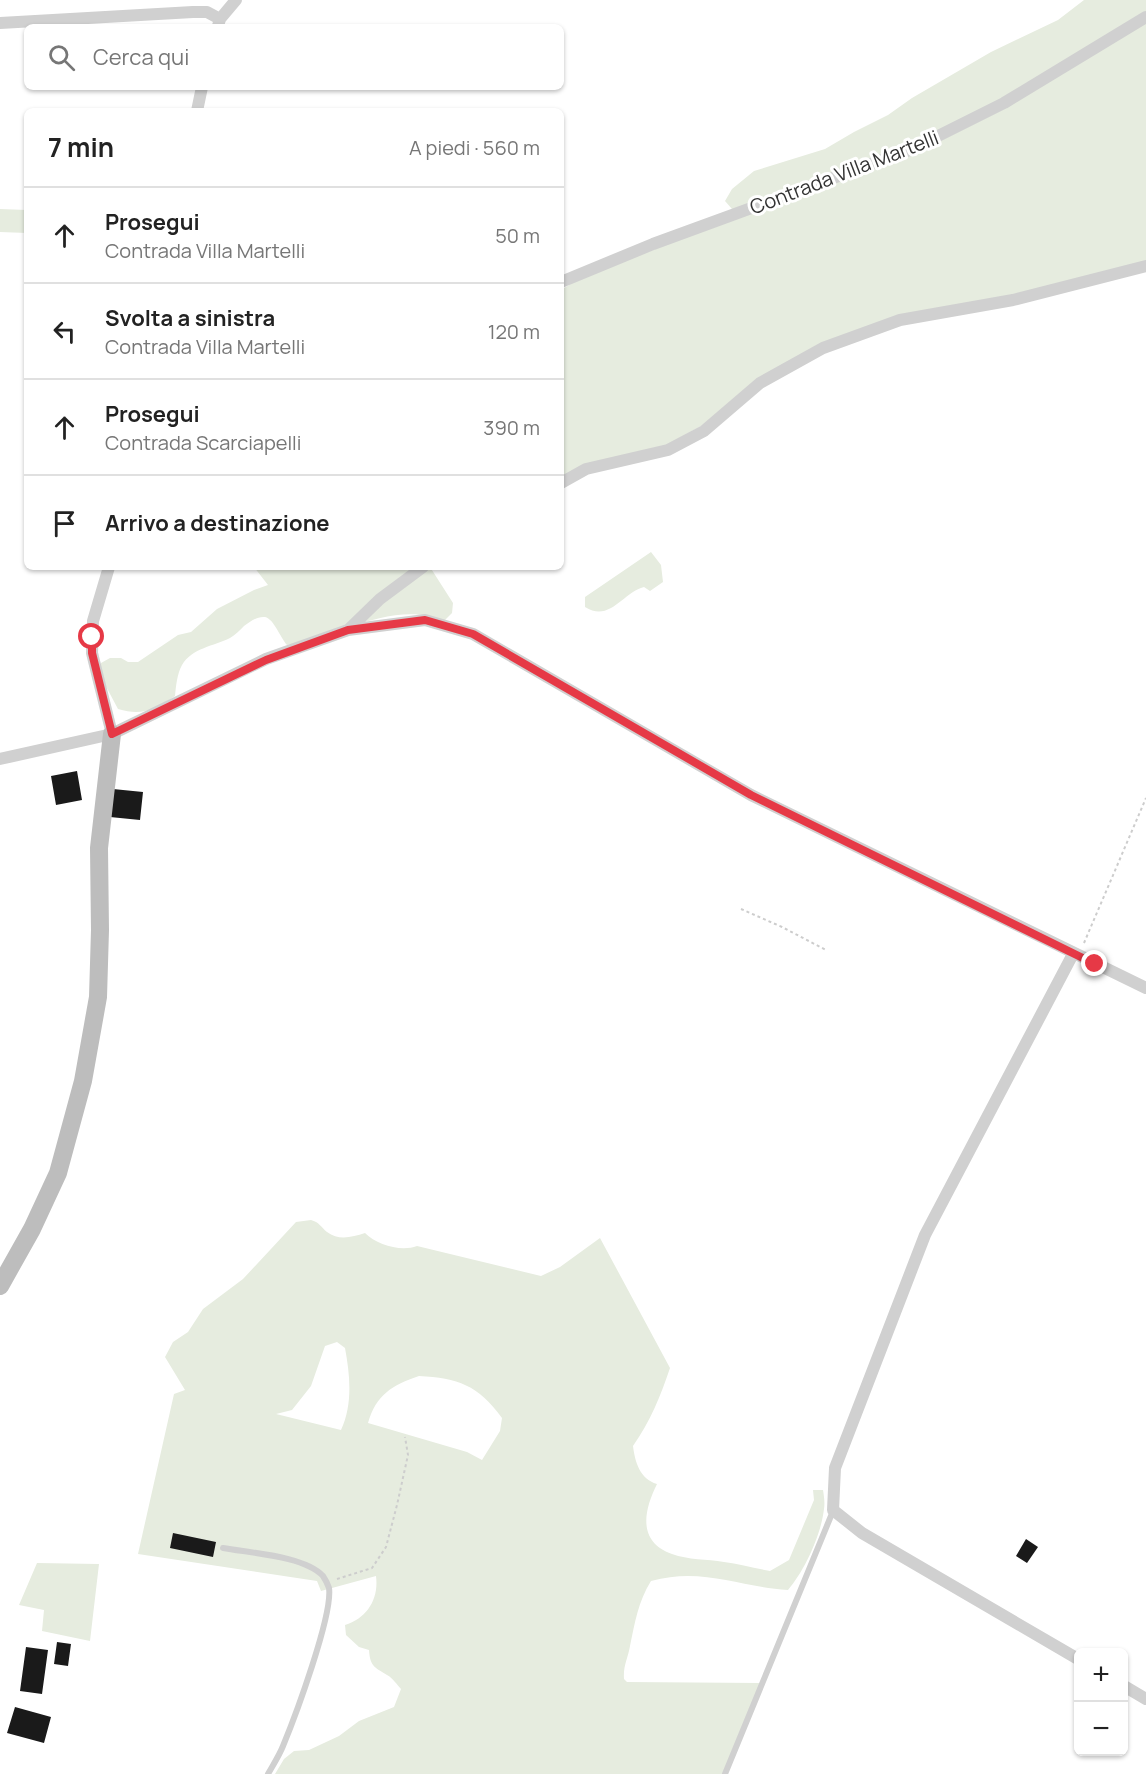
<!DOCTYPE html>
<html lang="it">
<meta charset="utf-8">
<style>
:root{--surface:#fff;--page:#f6f6f6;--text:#222;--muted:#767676;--line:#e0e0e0}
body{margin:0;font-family:Manrope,sans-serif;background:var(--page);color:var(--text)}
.controls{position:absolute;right:18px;bottom:18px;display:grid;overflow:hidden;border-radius:9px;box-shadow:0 2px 4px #0004}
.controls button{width:54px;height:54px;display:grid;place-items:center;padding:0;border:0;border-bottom:2px solid var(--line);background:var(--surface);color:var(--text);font:30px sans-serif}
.stop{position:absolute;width:18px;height:18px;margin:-14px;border:4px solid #e63946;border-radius:50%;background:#fff}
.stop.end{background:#e63946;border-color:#fff;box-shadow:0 2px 6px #0008}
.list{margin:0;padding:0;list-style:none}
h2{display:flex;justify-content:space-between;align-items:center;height:78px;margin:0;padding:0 24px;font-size:26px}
h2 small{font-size:20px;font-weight:400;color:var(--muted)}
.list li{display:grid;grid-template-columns:39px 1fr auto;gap:18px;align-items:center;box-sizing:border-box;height:96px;padding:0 24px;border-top:2px solid var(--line)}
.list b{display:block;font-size:22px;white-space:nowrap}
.list p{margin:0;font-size:20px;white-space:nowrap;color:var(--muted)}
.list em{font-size:20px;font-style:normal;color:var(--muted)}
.icon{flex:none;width:33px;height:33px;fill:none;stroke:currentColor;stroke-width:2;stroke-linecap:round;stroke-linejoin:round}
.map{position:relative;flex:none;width:1146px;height:1774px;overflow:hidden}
.search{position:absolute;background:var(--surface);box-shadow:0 2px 4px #0004;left:24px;top:24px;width:540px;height:66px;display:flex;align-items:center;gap:15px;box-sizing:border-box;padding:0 21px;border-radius:9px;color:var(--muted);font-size:22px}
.panel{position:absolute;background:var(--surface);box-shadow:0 2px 4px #0004;left:24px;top:108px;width:540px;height:462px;border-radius:9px}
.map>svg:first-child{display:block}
.green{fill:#e6ecdf;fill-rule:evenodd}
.building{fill:#1a1a1a}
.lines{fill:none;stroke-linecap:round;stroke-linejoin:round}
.path{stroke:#cdcdcd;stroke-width:2;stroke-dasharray:3 3;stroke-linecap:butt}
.lane{stroke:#d0d0d0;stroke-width:6}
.street{stroke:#d0d0d0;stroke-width:12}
.secondary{stroke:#bdbdbd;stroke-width:18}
.route{stroke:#e63946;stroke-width:8}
.labels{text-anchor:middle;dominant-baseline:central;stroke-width:6;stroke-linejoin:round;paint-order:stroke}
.street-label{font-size:20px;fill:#333;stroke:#fff}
</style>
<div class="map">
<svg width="1146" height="1774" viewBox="0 0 1146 1774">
<rect width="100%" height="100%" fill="#fff"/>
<path class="green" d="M1084 0H1146V263L848 334 710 421 663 447 561 478V290L582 277 739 217 725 201 732 189 754 171 825 149 854 132 888 115 912 98 991 52 1058 20Z
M0 209 27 210V233L0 232Z
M651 552 661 565 663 582 650 591 644 587C623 592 610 623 585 607V597Z
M254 567H430L453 603 452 613 444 621C396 599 335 637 287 645 280 637 274 619 265 617 257 616 250 622 244 626 240 630 235 635 230 638 214 646 192 648 182 665 177 674 176 686 175 696 154 710 142 716 118 709L101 677V663L110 658H121L128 662H138L178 635 191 632 217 609 254 590 268 585Z
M311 1220C319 1222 321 1227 327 1232 339 1241 352 1237 365 1233 377 1245 401 1252 417 1246L541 1276 560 1267 600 1238 670 1368C661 1395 650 1422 633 1446 635 1462 640 1479 657 1484 643 1512 638 1542 672 1554 688 1560 707 1559 724 1562 739 1564 754 1568 770 1571L789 1560 814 1500 813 1490H823C824 1496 825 1503 824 1509 821 1535 805 1570 788 1590 738 1587 703 1567 651 1581 638 1602 635 1622 630 1646 628 1658 623 1666 624 1679L627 1682 760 1683 725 1774H275L284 1759 294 1751 309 1750 339 1736 359 1721 394 1707 401 1689C397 1685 393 1678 387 1675 374 1667 370 1666 369 1650L359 1647 346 1635 345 1625C367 1618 379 1599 376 1576L321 1591 317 1581 138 1554 174 1394 185 1390 165 1357 173 1342 188 1332 203 1309 243 1279 296 1222ZM337 1342 345 1348C350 1375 353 1404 341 1430L276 1414 292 1410 311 1386 325 1346ZM419 1376C458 1378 478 1385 502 1418L500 1431 482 1460 467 1452 368 1423C376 1395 392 1385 419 1376Z
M37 1563 99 1564 90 1641 42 1631 44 1610 19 1605Z"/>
<path class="building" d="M77 771 82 800 56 805 51 776Z
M113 789 143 792 140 820 110 817Z
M173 1533 216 1542 213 1557 170 1548Z
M1026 1539 1038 1547 1027 1563 1016 1556Z
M57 1642 71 1644 68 1666 54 1664Z
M26 1647 48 1650 42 1694 20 1691Z
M15 1707 51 1717 44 1743 7 1733Z"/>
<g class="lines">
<path class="path" d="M741 909 782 927 826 950
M1084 943 1146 798
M337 1579 372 1568 386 1547 397 1505 408 1455 405 1437"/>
<path class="lane" d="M223 1548C250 1553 305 1556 323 1576 325 1579 328 1585 329 1588 333 1615 295 1717 283 1746 279 1756 273 1765 268 1774
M725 1774 833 1511"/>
<path class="street" d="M0 23 193 12H207L220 19
M218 26 220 19 236 0
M197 111 202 87
M561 282 653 244 912 149 1004 103 1146 17
M561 483 586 469 668 450 704 431 760 383 823 348 900 320 1013 300 1146 266
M109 567 93 621 92 653 112 734
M348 630 425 620 473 634 751 795 1146 988
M0 759 112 734 266 659 348 630 380 599 423 567
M1073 954 925 1235 835 1468 833 1510 862 1533 1078 1659
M1124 1686 1146 1699"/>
<path class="secondary" d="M0 1286 32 1229 58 1173 83 1081 98 997 100 930 99 848 112 734"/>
</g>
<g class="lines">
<path class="route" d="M92 637V653L112 734 266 660 348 630 425 620 473 634 751 795 1095 964"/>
</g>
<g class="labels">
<g class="street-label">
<text transform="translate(844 172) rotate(-21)">Contrada Villa Martelli</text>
</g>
</g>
</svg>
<div class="controls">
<button>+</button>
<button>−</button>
</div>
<div class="stop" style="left:92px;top:637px"></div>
<div class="stop end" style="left:1095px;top:964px"></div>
<div class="search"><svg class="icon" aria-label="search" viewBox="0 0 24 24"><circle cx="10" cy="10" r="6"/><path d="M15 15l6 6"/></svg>Cerca qui</div>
<section class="panel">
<h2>7 min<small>A piedi · 560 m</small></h2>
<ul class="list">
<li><svg class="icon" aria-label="ahead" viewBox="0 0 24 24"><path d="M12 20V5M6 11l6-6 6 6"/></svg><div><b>Prosegui</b><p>Contrada Villa Martelli</p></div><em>50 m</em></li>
<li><svg class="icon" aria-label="left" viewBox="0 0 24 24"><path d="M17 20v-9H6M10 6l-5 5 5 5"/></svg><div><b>Svolta a sinistra</b><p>Contrada Villa Martelli</p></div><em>120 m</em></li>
<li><svg class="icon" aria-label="ahead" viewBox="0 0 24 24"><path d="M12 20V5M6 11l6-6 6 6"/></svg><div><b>Prosegui</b><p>Contrada Scarciapelli</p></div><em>390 m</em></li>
<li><svg class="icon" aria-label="arrive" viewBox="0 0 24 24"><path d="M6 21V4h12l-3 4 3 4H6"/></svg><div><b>Arrivo a destinazione</b></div></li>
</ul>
</section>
</div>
